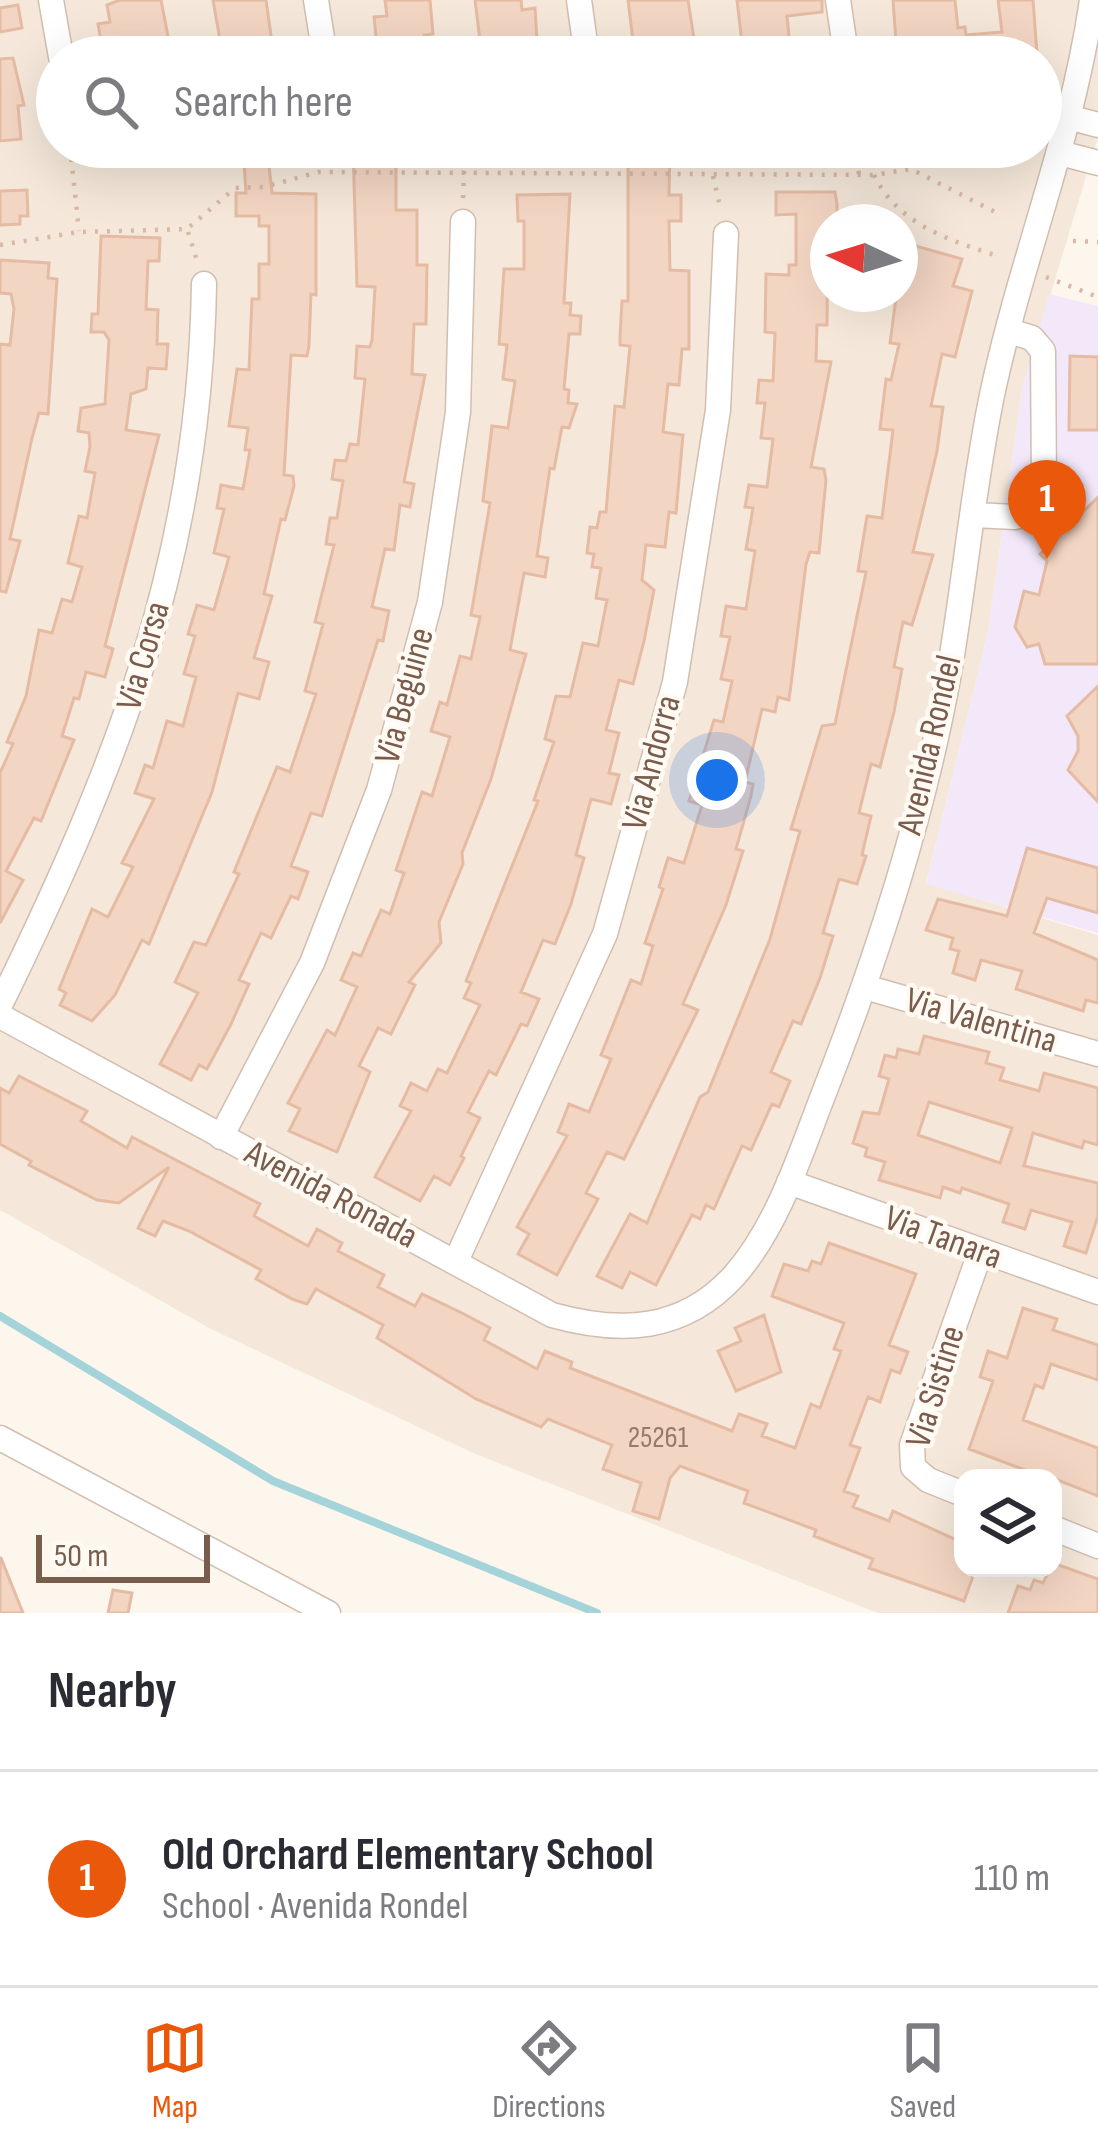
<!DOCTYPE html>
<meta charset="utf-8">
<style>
:root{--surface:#fff;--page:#f2f2f3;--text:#2b2b33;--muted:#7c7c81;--line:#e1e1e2;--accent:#ea580c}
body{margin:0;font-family:"Sofia Sans Condensed",sans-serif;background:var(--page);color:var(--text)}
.controls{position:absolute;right:36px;bottom:36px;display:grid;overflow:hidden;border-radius:24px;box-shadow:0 12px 48px #0002}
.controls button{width:108px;height:108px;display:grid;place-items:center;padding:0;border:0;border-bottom:3px solid var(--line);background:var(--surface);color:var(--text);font:60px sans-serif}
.compass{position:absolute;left:810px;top:204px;width:108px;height:108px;border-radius:50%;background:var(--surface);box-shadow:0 12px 48px #0002;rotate:274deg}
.scale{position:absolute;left:36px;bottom:30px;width:174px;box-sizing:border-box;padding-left:12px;border:6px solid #7a5c4d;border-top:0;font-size:33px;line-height:42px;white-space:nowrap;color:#7a5c4d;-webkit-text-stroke:9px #fffaf3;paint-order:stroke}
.you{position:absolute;left:717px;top:780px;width:42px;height:42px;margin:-30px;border:9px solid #fff;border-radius:50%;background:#1a73e8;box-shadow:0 0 0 18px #1a73e833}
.badge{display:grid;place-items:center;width:78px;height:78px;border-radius:50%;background:var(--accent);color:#fff;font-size:39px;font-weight:700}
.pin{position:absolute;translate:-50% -99px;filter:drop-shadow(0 3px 6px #0008)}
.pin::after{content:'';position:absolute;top:63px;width:42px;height:36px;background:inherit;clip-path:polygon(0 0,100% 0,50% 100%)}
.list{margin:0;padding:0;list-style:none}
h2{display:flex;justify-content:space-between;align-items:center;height:156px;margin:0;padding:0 48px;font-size:51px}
h2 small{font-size:39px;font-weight:400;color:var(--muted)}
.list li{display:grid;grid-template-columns:78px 1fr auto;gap:36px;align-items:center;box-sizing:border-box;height:216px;padding:0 48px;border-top:3px solid var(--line)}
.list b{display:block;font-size:45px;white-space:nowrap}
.list p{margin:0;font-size:39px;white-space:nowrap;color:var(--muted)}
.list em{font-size:39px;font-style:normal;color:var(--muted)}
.icon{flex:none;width:66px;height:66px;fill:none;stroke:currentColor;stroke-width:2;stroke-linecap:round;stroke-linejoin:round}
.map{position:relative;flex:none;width:1098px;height:1613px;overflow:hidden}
.search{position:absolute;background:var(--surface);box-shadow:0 12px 48px #0002;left:36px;right:36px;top:36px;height:132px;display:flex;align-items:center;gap:30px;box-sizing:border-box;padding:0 42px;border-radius:66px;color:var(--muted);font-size:45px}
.sheet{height:372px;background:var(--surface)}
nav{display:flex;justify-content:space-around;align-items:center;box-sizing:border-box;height:168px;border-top:3px solid var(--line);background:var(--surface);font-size:33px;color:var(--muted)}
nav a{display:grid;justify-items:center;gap:6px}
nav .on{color:var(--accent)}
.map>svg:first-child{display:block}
.residential{fill:#f5e8da;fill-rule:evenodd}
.education{fill:#f3e8fa}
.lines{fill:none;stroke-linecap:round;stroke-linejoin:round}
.stream{stroke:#a5d3da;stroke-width:8}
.building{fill:#f3d5c3;stroke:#e6bba3;stroke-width:3;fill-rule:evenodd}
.minor-casing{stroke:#d1beb0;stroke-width:27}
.path{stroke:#d9b8a5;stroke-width:4.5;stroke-dasharray:3 9;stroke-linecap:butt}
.minor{stroke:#fff;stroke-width:24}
.labels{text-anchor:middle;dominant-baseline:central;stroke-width:9;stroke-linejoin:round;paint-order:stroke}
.number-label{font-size:30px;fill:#987a6a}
.street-label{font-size:36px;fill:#7a5c4d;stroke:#fffaf3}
</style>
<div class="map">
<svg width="1098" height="1613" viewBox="0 0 1098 1613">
<rect width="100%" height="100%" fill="#fdf6ec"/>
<path class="residential" d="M0 0H1098V137L1022 389 988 633 926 883 1098 935V1613H878L473 1453 209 1328 0 1210ZM57 57H1041V147H57ZM828 222H900V294H828ZM963 1478H1053V1568H963Z"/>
<path class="education" d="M1049 294 1098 306V933L926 884 988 633 1022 389Z"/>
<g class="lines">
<path class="stream" d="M0 1316 273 1481 597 1613"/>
</g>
<path class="building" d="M120 0H161L172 57H104L98 24 110 22 107 5Z
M213 0H266L274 57H223Z
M385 0H430L433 34 424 35 426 57H378L374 17 387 16Z
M475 0H521L522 10 535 8 538 57H482Z
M628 0H688L694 39 688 40 689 57H635Z
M737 0H822V12L787 16 791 57H750L748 43H742Z
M893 0H955L958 28 965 27 966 35 1002 32 998 0H1033L1037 54 897 57Z
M18 5 22 28 0 32V8Z
M13 58 24 105 18 106 21 139 0 141V59Z
M243 147H267L272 193 316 194V295L311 294 309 346 307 356 291 355 284 475 293 476 294 486 285 520 281 519 264 594 272 596 254 658 269 662 259 699 238 693 212 792 149 944 142 940 115 995 92 1021 60 1005 66 993 59 989 92 909 108 917 133 867 122 863 154 799 135 793 145 765 153 768 167 721 183 726 196 677 184 674 195 636 188 634 197 605 214 610 229 557 214 553 224 509 217 508 221 485 243 489 250 450H245L248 428 229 426 237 369 249 370 252 299H259V264H269V226H259V216H236V193H246Z
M353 147H396V210H417V265H427L426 324H414L412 374 425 375 404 482 414 484 410 507 400 505 394 550 385 549 372 607 389 611 383 641 378 640 322 816 311 813 291 866 308 872 298 899 291 896 271 938 261 933 239 980 249 984 231 1024 207 1069 199 1065 191 1080 160 1064 198 993 175 982 194 942 206 945 239 874 234 872 277 767 290 772 316 694 305 691 323 624 315 622 334 545 326 544 330 518H337L343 481 332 479 335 460 346 461 350 444 358 445 365 379 355 378 357 346 370 347 372 340 375 287 357 286Z
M628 147H670L669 195H681V221H669L670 270 689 271V349H682L679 385 668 384 663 432 683 435 676 513 669 512 665 547 646 545 642 580 654 590 644 641 633 684 619 680 606 730 619 733 609 773 619 775 611 804 591 799 576 855 584 858 571 904 555 944 543 940 521 992 539 999 527 1026 521 1024 496 1075 489 1071 468 1112 480 1118 461 1156 464 1158 450 1185 434 1176 420 1201 375 1177 411 1111 400 1106 411 1083 427 1091 438 1069 447 1073 480 1005 464 998 471 983 466 981 538 801 534 800 554 742 545 739 556 696 570 697 583 643 598 646 607 600 596 598 601 568 592 567 594 554 587 553 590 527 597 528 600 512H606L615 406 624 407 630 346 620 345V337L622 301H628Z
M27 190 28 216H20V224L0 225V191Z
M776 192H835L837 204V222H828L827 325H817L816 361 831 362 811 467 824 469 826 480 819 553 810 552 806 564 789 700 778 697 775 712 762 709 745 782 753 784 751 796 736 849 743 851 726 905 683 1004 698 1010 624 1159 607 1152 586 1193 598 1199 557 1275 518 1254 529 1234 517 1227 567 1136 558 1132 569 1104 589 1112 611 1059 601 1055 631 980 641 984 653 946 645 943 663 889 659 887 668 858 684 863 702 805 689 801 714 720 723 722 732 681 721 679 730 637 721 636 726 606 746 609 755 551 746 549 753 508 745 507 749 485 767 487 773 439 761 438 765 403H757L759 380 773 381 775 333 765 332 766 274 789 275V265H796V214L776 215Z
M570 194 564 303H571L570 315 581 316 580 334H569L564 389 569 390 568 403 577 404 569 428 562 427 554 469 550 468 537 556 548 558 545 577 524 573 510 650 526 654 491 779 462 853 463 864 439 922 441 943 409 982 415 985 391 1034 378 1028 359 1066 370 1072 337 1152 289 1131 300 1109 288 1103 327 1030 335 1035 357 987 341 980 353 953 361 956 381 910 390 914 404 873 396 870 422 792 432 796 450 737 431 731 440 702 447 705 460 656 471 659 480 617 471 615 490 503 483 501 492 426 508 428 515 381 503 379 507 345 499 344 504 269H524V221H518L517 195Z
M101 236 160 238 159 261H148L146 309 158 310 157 344H168L166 369 148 368 146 389 131 394 126 430 159 435 105 646 113 649 105 677 86 672 79 699 74 698 62 736 74 740 41 821 34 818 6 871 23 880 0 923V773L13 744 7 742 26 696 39 630 52 633 62 599 72 602 82 567 68 563 79 516 87 518 95 473 85 471 90 447 89 433 78 431 81 408 105 404 109 340 104 332H91L92 314H98Z
M912 245 962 259 953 286 972 291 955 357 942 354 931 406 943 407 937 451 913 552 933 555 912 625 903 622 894 667 902 669 894 712 880 767 871 764 859 813 871 816 862 855 866 856 857 884 839 879 823 933 833 936 820 978 801 1024 793 1021 771 1072 790 1081 779 1107 772 1104 751 1150 742 1146 714 1209 706 1205 700 1219 692 1215 656 1285 630 1272 622 1288 597 1276 630 1214 647 1223 700 1097 708 1092 770 939 800 831 791 829 822 726 835 724 866 572 858 571 867 516 882 518 893 430 880 429 886 379 891 380 899 344 890 343 896 298Z
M0 260 49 263 48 278 57 279 48 414 39 413 32 438 10 539 20 541 6 592 0 591V344L10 345 14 309 11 294 0 293Z
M1070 356 1098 357V430H1069Z
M1098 497V664H1045L1039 644 1027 647 1015 627 1024 591 1039 595 1047 561 1040 554 1055 542 1058 523 1071 524Z
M1098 686V802L1068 770 1078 751V736L1067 716Z
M1027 848 1098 868V913L1047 898 1034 933 1098 960V1003L1086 1000 1083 1011 1016 989 1022 971 981 960 975 980 953 973 959 951 950 949 953 938 926 930 938 899 1007 916Z
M924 1036 989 1052 986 1063 1004 1068 1000 1080 1039 1091 1044 1073 1098 1088V1145L1084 1141 1082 1148 1033 1133 1024 1166 1098 1183V1216L1086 1253 1064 1246 1072 1222 1031 1210 1025 1229 1003 1222 1009 1204 962 1188 960 1193 943 1187 940 1198 879 1180 885 1162 865 1156 867 1148 853 1143 863 1112 879 1114 889 1079 879 1076 885 1055 896 1058 898 1049 919 1054ZM929 1102 1012 1128 1000 1163 918 1135Z
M19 1076 87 1111 81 1121 127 1148 132 1137 260 1204 254 1216 308 1246 317 1229 342 1243 338 1251 384 1275 378 1287 415 1306 422 1294 462 1313 490 1328 484 1340 537 1369 545 1351 572 1362 570 1368 732 1431 739 1414 767 1424 762 1436 795 1448 811 1404 820 1408 841 1351 834 1349 844 1323 772 1296 784 1264 808 1271 812 1261 821 1264 829 1243 916 1274 889 1345 908 1352 900 1373 891 1370 880 1402 868 1397 850 1445 860 1448 844 1491 858 1496 853 1507 889 1521 893 1511 963 1543V1568H976L964 1601 869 1568 873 1559 814 1536 816 1530 744 1503 748 1491 680 1466 670 1478 659 1519 633 1511 641 1483 603 1469 612 1445 548 1419 541 1427 476 1399 377 1338 383 1325 316 1289 307 1304 292 1299 256 1279 261 1270 189 1231 163 1221 155 1236 138 1228 169 1167 119 1203 97 1200 29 1165 31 1161 0 1144V1088L9 1093Z
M1023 1308 1057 1319 1053 1330 1098 1345V1380L1051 1364 1043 1388 1035 1385 1023 1420 1098 1448V1496L1053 1478H1034L1036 1474 969 1449 993 1381 980 1377 988 1351 1007 1358Z
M764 1315 781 1372 736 1391 718 1351 741 1341 735 1328Z
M0 1558H1L23 1613H0Z
M1053 1563 1098 1579V1613H1008L1018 1586 1030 1590 1034 1580 1043 1583Z
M113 1590 132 1593 128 1613H108Z"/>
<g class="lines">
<g class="minor-casing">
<path id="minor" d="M51 0 61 57
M316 0 325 57
M579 0 587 57
M838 0 846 54
M1068 117 1098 125
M1060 153 1098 163
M974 515 1015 517 1031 512 1044 486 1043 351 1032 338 1009 331
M865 987 1098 1054
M0 1005C118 764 200 557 204 284
M0 1016 552 1315C620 1334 683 1332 734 1276 777 1227 799 1158 822 1098 876 961 923 818 949 673 965 581 973 487 992 395 1020 262 1073 135 1092 0
M221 1137 312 963 379 790 430 602 458 412 463 222
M789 1182 1098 1292
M456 1261 605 934 675 682 718 410 726 234
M0 1438 328 1613
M963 1494 928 1480 913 1467 912 1445 980 1253
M1053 1528 1098 1546"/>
</g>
<path class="path" d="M70 147 79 231
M339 147 343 171
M597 147 599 171
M856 147 859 175
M874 175C898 225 951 241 1001 257
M713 176 721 211
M463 198 464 171
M188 232 197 261
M1073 241 1098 242
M0 245 79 232 187 229 235 188 264 187 319 172 874 175 911 169 999 214
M1046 277 1098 297"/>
<use href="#minor" class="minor"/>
</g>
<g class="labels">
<g class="number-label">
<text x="658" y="1438">25261</text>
</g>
<g class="street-label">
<text transform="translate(144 656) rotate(-74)">Via Corsa</text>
<text transform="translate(405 696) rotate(-75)">Via Beguine</text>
<text transform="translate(930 745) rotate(-77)">Avenida Rondel</text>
<text transform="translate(652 763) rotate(-75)">Via Andorra</text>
<text transform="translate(981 1021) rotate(16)">Via Valentina</text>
<text transform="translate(331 1195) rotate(28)">Avenida Ronada</text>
<text transform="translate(943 1238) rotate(20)">Via Tanara</text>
<text transform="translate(936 1387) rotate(-73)">Via Sistine</text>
</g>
</g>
</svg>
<div class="controls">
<button><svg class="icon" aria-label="layers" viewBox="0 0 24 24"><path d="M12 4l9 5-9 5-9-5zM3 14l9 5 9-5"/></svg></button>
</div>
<svg class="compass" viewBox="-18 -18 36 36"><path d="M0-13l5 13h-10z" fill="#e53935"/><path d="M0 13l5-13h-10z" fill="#7c7c81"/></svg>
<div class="scale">50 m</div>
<div class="you"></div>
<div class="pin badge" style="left:1047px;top:559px">1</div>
<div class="search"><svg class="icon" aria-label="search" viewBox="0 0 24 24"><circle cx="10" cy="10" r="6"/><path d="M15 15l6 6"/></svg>Search here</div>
</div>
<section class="sheet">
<h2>Nearby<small></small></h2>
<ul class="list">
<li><span class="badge">1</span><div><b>Old Orchard Elementary School</b><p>School · Avenida Rondel</p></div><em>110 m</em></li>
</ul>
</section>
<nav>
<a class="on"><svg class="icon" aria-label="map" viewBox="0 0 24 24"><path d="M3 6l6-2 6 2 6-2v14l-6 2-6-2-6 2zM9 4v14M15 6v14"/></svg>Map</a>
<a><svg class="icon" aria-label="directions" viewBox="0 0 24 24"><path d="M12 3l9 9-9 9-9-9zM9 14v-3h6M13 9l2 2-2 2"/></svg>Directions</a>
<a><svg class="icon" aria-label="saved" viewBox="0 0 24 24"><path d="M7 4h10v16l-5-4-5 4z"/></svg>Saved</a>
</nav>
